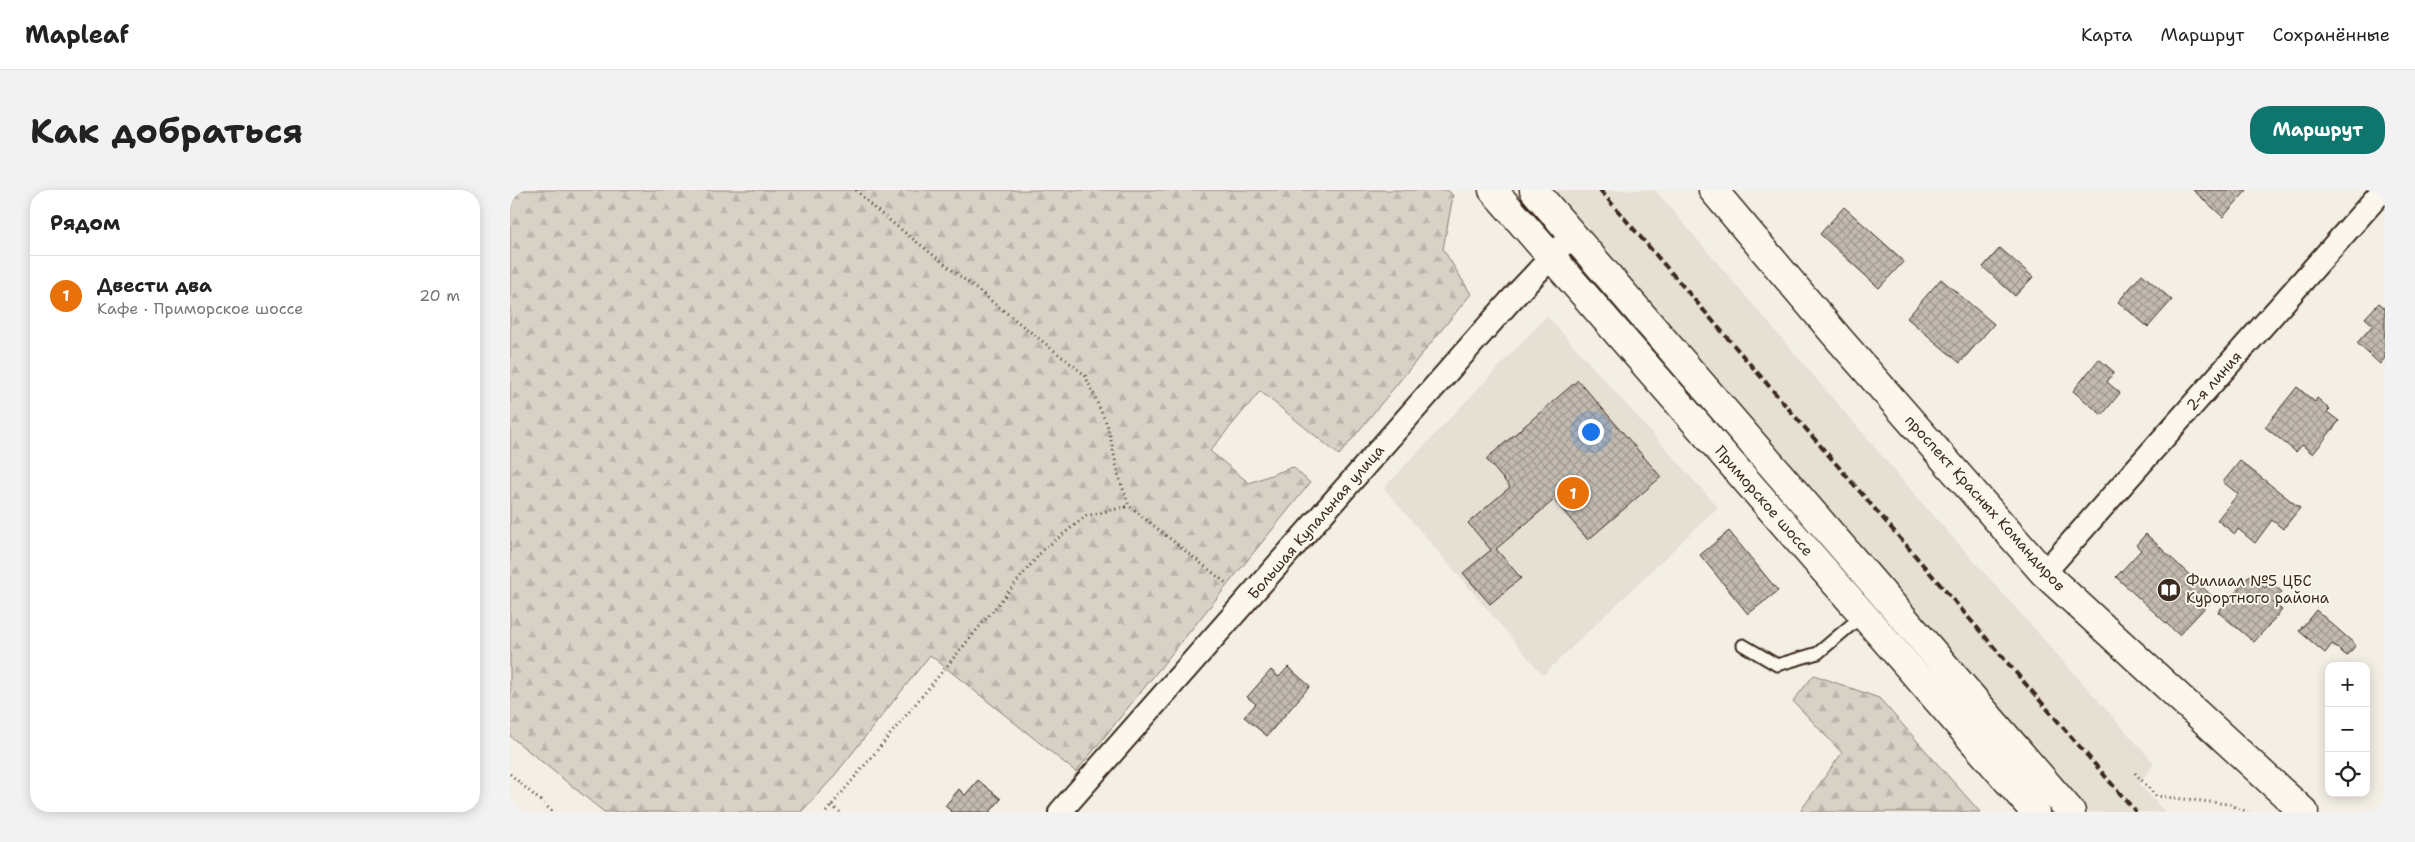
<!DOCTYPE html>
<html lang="ru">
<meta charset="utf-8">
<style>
:root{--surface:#fff;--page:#f2f2f2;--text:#222;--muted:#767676;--line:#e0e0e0;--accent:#0f766e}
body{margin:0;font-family:"Shantell Sans",sans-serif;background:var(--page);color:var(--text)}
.controls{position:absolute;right:15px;bottom:15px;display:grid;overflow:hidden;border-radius:10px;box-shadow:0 2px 12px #0003}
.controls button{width:45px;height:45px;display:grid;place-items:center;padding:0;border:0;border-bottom:1px solid var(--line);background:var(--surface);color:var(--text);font:25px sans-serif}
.you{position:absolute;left:1080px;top:241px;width:18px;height:18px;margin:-12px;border:4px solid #fff;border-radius:50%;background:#1a73e8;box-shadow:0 0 0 8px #1a73e833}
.badge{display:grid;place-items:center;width:32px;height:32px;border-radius:50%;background:var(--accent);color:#fff;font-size:16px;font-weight:700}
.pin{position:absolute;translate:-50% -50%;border:2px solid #fff;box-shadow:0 1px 5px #0006}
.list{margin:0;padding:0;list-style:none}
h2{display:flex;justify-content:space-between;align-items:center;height:65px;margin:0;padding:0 20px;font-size:21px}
h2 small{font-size:16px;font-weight:400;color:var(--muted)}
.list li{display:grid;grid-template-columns:32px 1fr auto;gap:15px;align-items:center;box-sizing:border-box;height:80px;padding:0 20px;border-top:1px solid var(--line)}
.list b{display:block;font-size:19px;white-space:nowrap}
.list p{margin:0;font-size:16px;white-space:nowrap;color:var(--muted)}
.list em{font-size:16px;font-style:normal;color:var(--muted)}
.icon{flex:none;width:28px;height:28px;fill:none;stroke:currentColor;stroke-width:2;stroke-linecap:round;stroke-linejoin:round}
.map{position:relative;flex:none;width:1875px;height:622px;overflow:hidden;border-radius:20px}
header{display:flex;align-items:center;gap:30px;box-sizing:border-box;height:70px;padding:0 25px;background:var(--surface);border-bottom:1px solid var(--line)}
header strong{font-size:24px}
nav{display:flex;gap:28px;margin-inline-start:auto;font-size:18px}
.intro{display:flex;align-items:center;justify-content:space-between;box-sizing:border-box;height:120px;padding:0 30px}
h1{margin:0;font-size:35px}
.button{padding:12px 22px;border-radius:20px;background:var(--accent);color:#fff;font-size:18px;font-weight:700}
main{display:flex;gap:30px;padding:0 30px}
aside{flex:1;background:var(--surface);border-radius:20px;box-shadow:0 2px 12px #0003}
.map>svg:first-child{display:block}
.built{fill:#e5dfd4}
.forest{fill:url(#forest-firs);stroke:#8a7e72}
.building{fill:url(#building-cross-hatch);stroke:#3b2a1e}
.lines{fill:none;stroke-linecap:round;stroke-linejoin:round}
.lane-casing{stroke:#3b2a1e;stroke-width:15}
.street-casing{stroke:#3b2a1e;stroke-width:26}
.secondary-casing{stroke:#3b2a1e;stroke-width:31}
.highway-casing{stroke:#3b2a1e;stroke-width:31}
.path{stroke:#3b2a1e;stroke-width:3;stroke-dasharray:1 4;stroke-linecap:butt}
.lane{stroke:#fbf7ec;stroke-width:11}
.street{stroke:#fbf7ec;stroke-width:22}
.secondary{stroke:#fbf7ec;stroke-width:28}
.highway{stroke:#fbf7ec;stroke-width:28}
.rail{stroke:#3b2a1e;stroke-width:4;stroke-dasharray:8 4;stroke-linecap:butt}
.labels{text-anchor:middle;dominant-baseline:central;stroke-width:4;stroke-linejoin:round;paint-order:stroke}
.street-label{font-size:15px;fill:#3b2a1e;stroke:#fbf7ec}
.poi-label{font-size:15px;fill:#3b2a1e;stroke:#fbf7ec;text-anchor:start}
</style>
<header>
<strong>Mapleaf</strong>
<nav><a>Карта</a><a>Маршрут</a><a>Сохранённые</a></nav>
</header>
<div class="intro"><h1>Как добраться</h1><a class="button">Маршрут</a></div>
<main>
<aside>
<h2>Рядом<small></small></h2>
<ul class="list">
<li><span class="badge" style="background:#e8710a">1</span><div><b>Двести два</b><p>Кафе · Приморское шоссе</p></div><em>20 m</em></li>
</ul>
</aside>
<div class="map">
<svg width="1875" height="622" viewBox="0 0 1875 622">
<defs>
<pattern id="forest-firs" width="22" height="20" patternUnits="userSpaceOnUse" patternTransform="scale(1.25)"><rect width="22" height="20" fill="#d8d1c6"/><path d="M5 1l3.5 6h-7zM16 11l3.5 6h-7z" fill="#bab4aa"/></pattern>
<pattern id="building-cross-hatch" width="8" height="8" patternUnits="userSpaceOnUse" patternTransform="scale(1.25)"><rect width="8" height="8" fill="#c3bbb0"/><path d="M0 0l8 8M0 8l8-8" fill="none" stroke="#a0988f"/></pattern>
</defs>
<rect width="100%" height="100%" fill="#f3efe4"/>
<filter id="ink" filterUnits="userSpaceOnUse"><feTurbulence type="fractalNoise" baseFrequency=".02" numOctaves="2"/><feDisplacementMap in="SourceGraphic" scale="10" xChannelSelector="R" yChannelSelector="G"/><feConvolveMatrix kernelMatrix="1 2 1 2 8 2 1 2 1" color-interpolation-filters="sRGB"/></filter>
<g filter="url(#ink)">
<path class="built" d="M1038 0H1145L1413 314 1644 573 1629 594 1655 622H1578Z
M1037 126 1208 317 1033 485 874 298Z"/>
<path class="forest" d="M0 0H938L943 6 933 59 961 104 829 265 750 201 700 261 739 293 783 277 800 293 566 582 420 465 321 590 291 622H94L0 546Z
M1304 485 1369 508 1470 622H1293L1291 620 1332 563 1283 511Z"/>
<path class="building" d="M1683 0H1737L1713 27Z
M1334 17 1394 71 1369 98 1310 44Z
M1490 58 1523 87 1505 106 1473 77Z
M1632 84 1662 110 1638 137 1608 112Z
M1431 89 1484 134 1450 173 1397 128Z
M1869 113 1875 118V168L1870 174 1847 153 1863 135 1855 128Z
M1589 169 1604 182 1597 192 1610 203 1592 225 1563 201Z
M1068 190 1151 287 1078 350 1044 310 986 359 1011 388 980 414 953 383 981 360 958 333 1000 297 976 269Z
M1787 197 1805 212 1807 208 1820 219 1817 222 1829 231 1803 264 1792 255 1786 262 1755 237Z
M1730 271 1790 318 1773 339 1762 330 1745 353 1728 339 1725 344 1707 330 1728 304 1713 292Z
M1219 341 1268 401 1238 424 1190 365Z
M1636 344 1704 408 1669 445 1606 387 1631 360 1626 355Z
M1740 385 1755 398 1760 392 1772 402 1763 413 1772 420 1744 452 1708 422Z
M1806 420 1846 455 1837 466 1822 454 1815 463 1789 441Z
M778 477 800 496 757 546 734 527 746 514 737 507 761 480 769 487Z
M468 590 491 609 480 622H440L441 621 435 616 449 599 455 605Z"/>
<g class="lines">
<g class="lane-casing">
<path id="lane" d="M1233 455 1267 475 1308 463 1354 424"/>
</g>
<g class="street-casing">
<path id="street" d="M1534 383 1873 0
M550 622 1000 111 1063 44"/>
</g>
<g class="secondary-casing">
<path id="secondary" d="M1203 0 1329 149 1534 383 1794 622"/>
</g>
<g class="highway-casing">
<path id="highway" d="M983 0 1525 622
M1024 0 1561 622"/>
</g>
<path class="path" d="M346 0 365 19 575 185 598 237 609 287 619 316 717 394
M1625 583 1646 606 1718 614 1738 622
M0 584 43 622
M321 616 330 622
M316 622 533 360 576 326 619 316"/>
<use href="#lane" class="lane"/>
<use href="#street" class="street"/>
<use href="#secondary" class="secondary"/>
<use href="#highway" class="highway"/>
<path class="rail" d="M1090 0 1626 622"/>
</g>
</g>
<defs>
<g id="library-disc" transform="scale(1.25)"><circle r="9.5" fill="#3b2a1e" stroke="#fbf7ec"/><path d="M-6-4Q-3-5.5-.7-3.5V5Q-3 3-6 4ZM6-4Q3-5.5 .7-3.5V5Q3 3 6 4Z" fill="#fff"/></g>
</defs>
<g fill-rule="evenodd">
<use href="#library-disc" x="1659" y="400"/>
</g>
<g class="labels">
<g class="street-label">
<text transform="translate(1704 191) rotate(-48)">2-я линия</text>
<text transform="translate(1254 311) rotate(49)">Приморское шоссе</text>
<text transform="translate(1475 313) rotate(48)">проспект Красных Командиров</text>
<text transform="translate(806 332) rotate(-49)">Большая Купальная улица</text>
</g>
<g class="poi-label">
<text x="1676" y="391">Филиал №5 ЦБС<tspan x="1676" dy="17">Курортного района</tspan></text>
</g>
</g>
</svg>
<div class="controls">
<button>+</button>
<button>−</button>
<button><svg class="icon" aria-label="locate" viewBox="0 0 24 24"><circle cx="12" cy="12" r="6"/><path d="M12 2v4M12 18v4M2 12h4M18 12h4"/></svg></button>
</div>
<div class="you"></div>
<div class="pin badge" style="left:1063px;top:303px;background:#e8710a">1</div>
</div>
</main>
